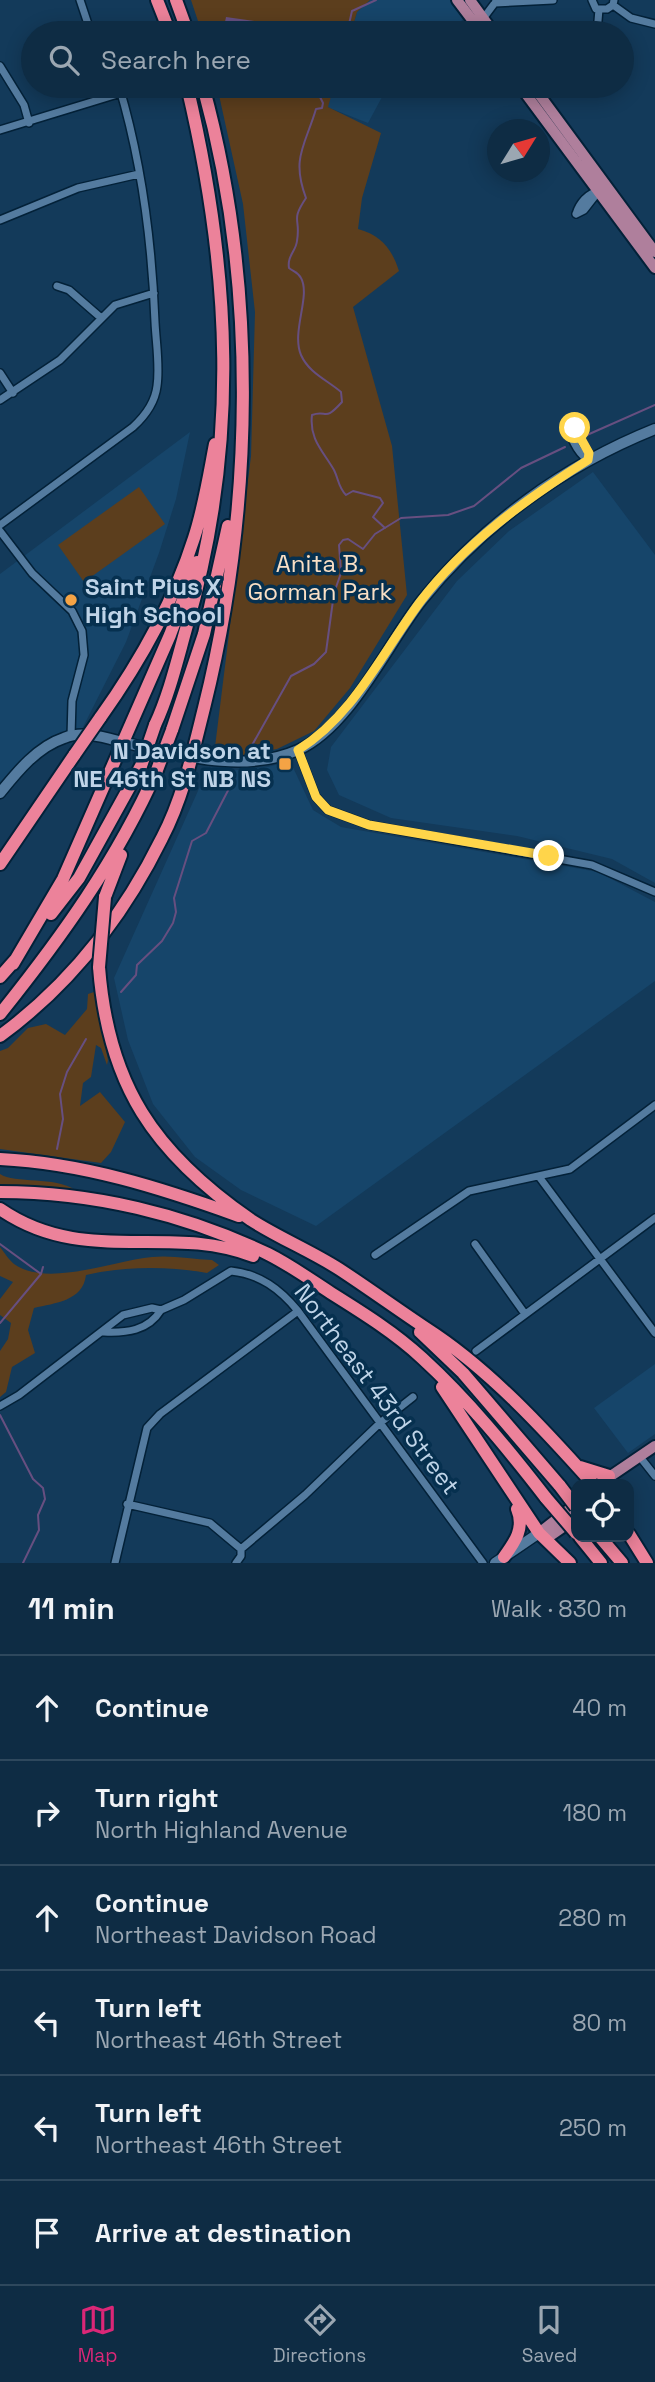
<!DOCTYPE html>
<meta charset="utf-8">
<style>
:root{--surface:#0e2c44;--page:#1c384f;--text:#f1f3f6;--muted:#9ba7b2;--line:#2e485d;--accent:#db2777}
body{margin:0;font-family:"Space Grotesk",sans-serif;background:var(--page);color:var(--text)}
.controls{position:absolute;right:21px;bottom:21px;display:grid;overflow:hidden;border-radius:14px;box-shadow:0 4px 18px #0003}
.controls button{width:63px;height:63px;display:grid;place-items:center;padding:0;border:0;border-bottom:2px solid var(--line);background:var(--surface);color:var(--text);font:35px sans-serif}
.compass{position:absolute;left:487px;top:119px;width:63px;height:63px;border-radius:50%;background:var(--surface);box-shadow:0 4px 18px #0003;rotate:53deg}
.stop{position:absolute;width:21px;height:21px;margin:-16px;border:5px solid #ffd54a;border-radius:50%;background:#fff}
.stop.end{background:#ffd54a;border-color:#fff;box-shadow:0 2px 7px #0008}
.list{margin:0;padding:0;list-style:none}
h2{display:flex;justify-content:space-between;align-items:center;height:91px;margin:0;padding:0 28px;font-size:30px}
h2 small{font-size:23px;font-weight:400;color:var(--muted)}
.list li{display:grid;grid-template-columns:46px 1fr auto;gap:21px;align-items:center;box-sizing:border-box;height:105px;padding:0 28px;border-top:2px solid var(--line)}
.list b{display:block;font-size:26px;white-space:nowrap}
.list p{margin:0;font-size:23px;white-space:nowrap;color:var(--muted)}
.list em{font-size:23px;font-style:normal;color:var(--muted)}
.icon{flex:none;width:38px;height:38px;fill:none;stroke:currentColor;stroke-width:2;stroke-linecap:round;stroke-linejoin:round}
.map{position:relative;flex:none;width:655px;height:1563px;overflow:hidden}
.search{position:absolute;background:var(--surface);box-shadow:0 4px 18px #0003;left:21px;right:21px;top:21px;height:77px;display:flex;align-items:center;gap:18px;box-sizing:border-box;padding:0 24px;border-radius:38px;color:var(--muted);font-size:26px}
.sheet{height:721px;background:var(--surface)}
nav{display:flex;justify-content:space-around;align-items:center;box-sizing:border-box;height:98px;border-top:2px solid var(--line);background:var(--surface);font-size:19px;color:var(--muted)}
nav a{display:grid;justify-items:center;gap:4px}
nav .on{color:var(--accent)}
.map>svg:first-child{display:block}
.built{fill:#16456a}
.green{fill:#5c3e1d}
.water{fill:#674f80}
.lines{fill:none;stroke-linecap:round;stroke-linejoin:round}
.stream{stroke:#674f80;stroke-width:2}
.street-casing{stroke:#032138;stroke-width:10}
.secondary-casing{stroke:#032138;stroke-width:13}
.primary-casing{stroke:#032138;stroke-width:14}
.highway-casing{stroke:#032138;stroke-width:16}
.street{stroke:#547b9f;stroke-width:7}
.secondary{stroke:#547b9f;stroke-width:10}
.primary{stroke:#af7f9c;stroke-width:10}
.highway{stroke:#ec829a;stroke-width:12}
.highway-bridge-casing{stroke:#032138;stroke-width:16;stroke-linecap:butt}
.highway-bridge{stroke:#ec829a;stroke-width:12}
.route{stroke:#ffd54a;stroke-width:9}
.poi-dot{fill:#f4a345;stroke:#06304f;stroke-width:2.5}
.labels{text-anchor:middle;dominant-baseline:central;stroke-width:7;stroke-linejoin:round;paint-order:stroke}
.park-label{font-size:24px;fill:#f9dfc5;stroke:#06304f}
.poi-label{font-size:24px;font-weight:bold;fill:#bfd4e8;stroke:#06304f;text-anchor:start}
.street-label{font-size:24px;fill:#bfd4e8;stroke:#06304f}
</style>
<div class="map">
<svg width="655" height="1563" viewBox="0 0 655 1563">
<rect width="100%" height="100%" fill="#133a5a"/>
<path class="built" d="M370 0H454L466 17 446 33H351L357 12Z
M334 86H388L368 123 327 107Z
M190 432 176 499 159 553 126 642 82 729 64 731 47 739 0 782V574Z
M593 472 655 555V883L612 859 517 836 391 818 339 795 327 770 331 747 457 581 509 531Z
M290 761 313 810 341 827 598 872 655 902V981L316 1226 241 1190 195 1157 153 1104 128 1040 114 978 206 773 268 767Z
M655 1364V1434L628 1453 594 1408Z"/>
<path class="green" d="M191 0H370L357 12 351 33H202Z
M217 86H334L328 107 381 133 362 198 358 229C381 235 392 249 399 271L353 307 392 446 407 595 350 688 314 731 277 749 237 756 215 747 251 456 255 312 243 204Z
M139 487 165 524 84 582 58 545Z
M94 992 108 1060 107 1065 101 1048 96 1045 91 1077 83 1083 80 1106 100 1092 125 1122 111 1152 101 1163 0 1149V1051L8 1048 28 1028 46 1024 65 1035 87 1009 88 994Z
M0 1174C15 1184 55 1176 75 1190L0 1185Z
M0 1247C4 1252 9 1260 14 1264 48 1288 115 1260 152 1257 171 1255 192 1259 212 1260L219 1265 207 1273C168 1266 125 1266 86 1275 83 1301 55 1303 34 1308L28 1330 35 1353 12 1367 6 1392 0 1397V1351L8 1339 11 1323 0 1315V1299L13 1282 0 1276Z"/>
<path class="water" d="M226 17 269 23 268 33 223 32Z"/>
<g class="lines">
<path class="stream" d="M347 33 352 11 376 0
M320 86 319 95 323 103 322 108 316 109C305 146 291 158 306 198 290 222 301 217 297 241 296 251 287 256 289 268 294 272 298 272 301 278 311 296 291 332 301 355 309 373 327 380 341 392L342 402C323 423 328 409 312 415 309 439 323 451 334 470 339 480 338 487 346 495L353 491 380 498 383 503 373 517 385 528
M587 435 655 405
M251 747 291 676 314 664 326 652 334 593 341 573 339 545 343 540 348 539 363 549 375 534 401 518 448 515 474 506 521 468 565 447
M121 992 136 975 137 965 162 941 173 923 176 912 174 898 192 841 206 833 235 777
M57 1149 63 1119 60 1094 67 1072 86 1039
M0 1244 41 1274
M0 1323 41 1274 43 1267
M0 1415 33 1479 43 1488 45 1499 38 1515 39 1530 23 1563"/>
<g class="street-casing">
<path id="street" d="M80 0 91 33
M592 0 596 9H607L613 5 614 0
M495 3 553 0
M613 5 631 18 655 24
M482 20 497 0
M597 33 599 9
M0 66 24 105 29 123
M0 130 121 93
M576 214C579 204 588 192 599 192
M576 214 584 210 598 192
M0 220 78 188 139 174
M57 286 69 290 100 317
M0 373 13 393
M0 400 60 360 115 305 154 293
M568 421C568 434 577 453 588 460
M568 421 589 453 588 460
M0 525 133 427C145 416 155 403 157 386 160 366 156 343 155 322 152 243 142 163 119 86
M0 531 32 573 72 611 82 631 84 655 72 701 71 736
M298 750 316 797 328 810 369 825 592 865 655 892
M540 1178 655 1333
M475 1244 525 1314
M375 1255 469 1191 570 1169 655 1105
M104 1332C126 1333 148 1331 161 1310
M476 1351 655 1218
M0 1406 19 1395 123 1315 152 1308 161 1310 184 1300 231 1271C260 1274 280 1289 298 1311L483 1563
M640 1457 655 1476
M127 1504 210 1523 241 1549
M241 1549 305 1495 380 1423 413 1397
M115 1563 147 1428 160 1414 298 1311
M236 1563 241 1556V1549"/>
</g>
<g class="secondary-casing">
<path id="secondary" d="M0 793C17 772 37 747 64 738 84 730 106 738 126 743 180 755 244 774 298 750 351 726 387 644 422 600 483 524 565 465 655 429
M495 1563 539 1533"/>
</g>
<g class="primary-casing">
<path id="primary" d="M457 0 482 33
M470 0 494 33
M520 86 655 268
M533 86 655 252
M599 1484 655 1446
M539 1533 576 1504
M546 1539 576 1518"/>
</g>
<g class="highway-casing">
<path id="highway" d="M157 0 170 33
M176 0 188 33
M100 718C140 662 173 604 194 538 204 508 209 475 215 444
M155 725C169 695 177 661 186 629 240 445 231 271 187 86
M172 730 204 634 228 526
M0 864 75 754
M105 897 121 855
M51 914 79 878 141 766
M13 964 63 879 170 635 197 562
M99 967C108 1085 154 1153 251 1220 279 1238 311 1251 339 1269 368 1288 397 1309 427 1329 489 1369 544 1429 593 1484
M0 977 16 959
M0 1014C61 938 117 860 157 770
M0 1036C71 984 123 917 162 838 183 798 193 752 204 708 254 508 258 285 203 86
M0 1159C83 1163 161 1188 239 1216
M0 1192C92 1192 185 1214 268 1254 290 1265 311 1280 331 1293 363 1313 395 1333 422 1358 468 1400 508 1449 546 1498
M0 1209C84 1267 168 1223 253 1256
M420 1332 463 1373 560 1486
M442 1387 539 1533 570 1563
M580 1467 609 1476
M629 1534 647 1563
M580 1537 601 1563
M600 1537 622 1563
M504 1557C515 1542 525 1528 517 1509"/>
</g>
<use href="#street" class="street"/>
<use href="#secondary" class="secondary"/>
<use href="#primary" class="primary"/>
<use href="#highway" class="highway"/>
<g class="highway-bridge-casing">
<path id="highway-bridge" d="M75 754 100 718
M141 766 155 725
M157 770 172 730
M99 967 105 897
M560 1486 576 1507
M546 1498 576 1533"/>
</g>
<use href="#highway-bridge" class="highway-bridge"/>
</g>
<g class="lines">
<path class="route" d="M549 856 369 825 328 810 316 797 298 750C354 715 382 653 420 602 465 543 526 499 588 460L589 453 575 428"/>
</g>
<g class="poi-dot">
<circle cx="71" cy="600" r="7"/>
<rect x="278" y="757" width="14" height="14" rx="3.5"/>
</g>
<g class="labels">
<g class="park-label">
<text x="320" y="563">Anita B.<tspan x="320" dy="28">Gorman Park</tspan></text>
</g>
<g class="poi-label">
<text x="85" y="586">Saint Pius X<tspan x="85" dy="28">High School</tspan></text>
<text x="271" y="750" text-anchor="end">N Davidson at<tspan x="271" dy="28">NE 46th St NB NS</tspan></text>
</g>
<g class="street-label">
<text transform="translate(377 1389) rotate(53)">Northeast 43rd Street</text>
</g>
</g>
</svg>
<div class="controls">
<button><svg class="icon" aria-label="locate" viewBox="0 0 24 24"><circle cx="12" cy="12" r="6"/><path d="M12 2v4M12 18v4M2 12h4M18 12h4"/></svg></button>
</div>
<svg class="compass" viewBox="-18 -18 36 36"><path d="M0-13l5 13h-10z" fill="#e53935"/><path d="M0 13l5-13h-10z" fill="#9ba7b2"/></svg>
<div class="stop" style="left:575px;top:428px"></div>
<div class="stop end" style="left:549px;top:856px"></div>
<div class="search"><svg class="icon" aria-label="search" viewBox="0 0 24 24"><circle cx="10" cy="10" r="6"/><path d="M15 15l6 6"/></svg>Search here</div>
</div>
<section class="sheet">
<h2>11 min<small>Walk · 830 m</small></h2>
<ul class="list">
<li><svg class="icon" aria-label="ahead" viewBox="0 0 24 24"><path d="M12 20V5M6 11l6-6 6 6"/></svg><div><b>Continue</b></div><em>40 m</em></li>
<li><svg class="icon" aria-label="right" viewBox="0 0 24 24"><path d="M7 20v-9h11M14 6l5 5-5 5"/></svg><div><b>Turn right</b><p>North Highland Avenue</p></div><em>180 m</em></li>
<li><svg class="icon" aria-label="ahead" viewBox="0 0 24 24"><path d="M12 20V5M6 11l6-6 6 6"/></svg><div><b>Continue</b><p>Northeast Davidson Road</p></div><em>280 m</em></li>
<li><svg class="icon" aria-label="left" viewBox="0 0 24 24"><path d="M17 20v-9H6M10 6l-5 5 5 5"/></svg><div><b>Turn left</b><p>Northeast 46th Street</p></div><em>80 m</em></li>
<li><svg class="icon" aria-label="left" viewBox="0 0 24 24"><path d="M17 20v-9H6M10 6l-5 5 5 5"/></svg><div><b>Turn left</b><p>Northeast 46th Street</p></div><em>250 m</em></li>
<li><svg class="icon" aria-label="arrive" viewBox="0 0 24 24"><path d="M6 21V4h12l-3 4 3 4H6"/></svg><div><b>Arrive at destination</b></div></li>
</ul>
</section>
<nav>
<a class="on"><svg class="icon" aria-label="map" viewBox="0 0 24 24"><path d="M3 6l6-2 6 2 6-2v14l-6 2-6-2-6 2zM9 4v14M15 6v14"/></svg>Map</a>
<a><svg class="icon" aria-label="directions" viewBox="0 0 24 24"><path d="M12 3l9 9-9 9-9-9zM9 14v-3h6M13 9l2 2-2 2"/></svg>Directions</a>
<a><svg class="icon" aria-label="saved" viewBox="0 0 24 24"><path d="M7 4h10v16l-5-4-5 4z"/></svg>Saved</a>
</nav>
